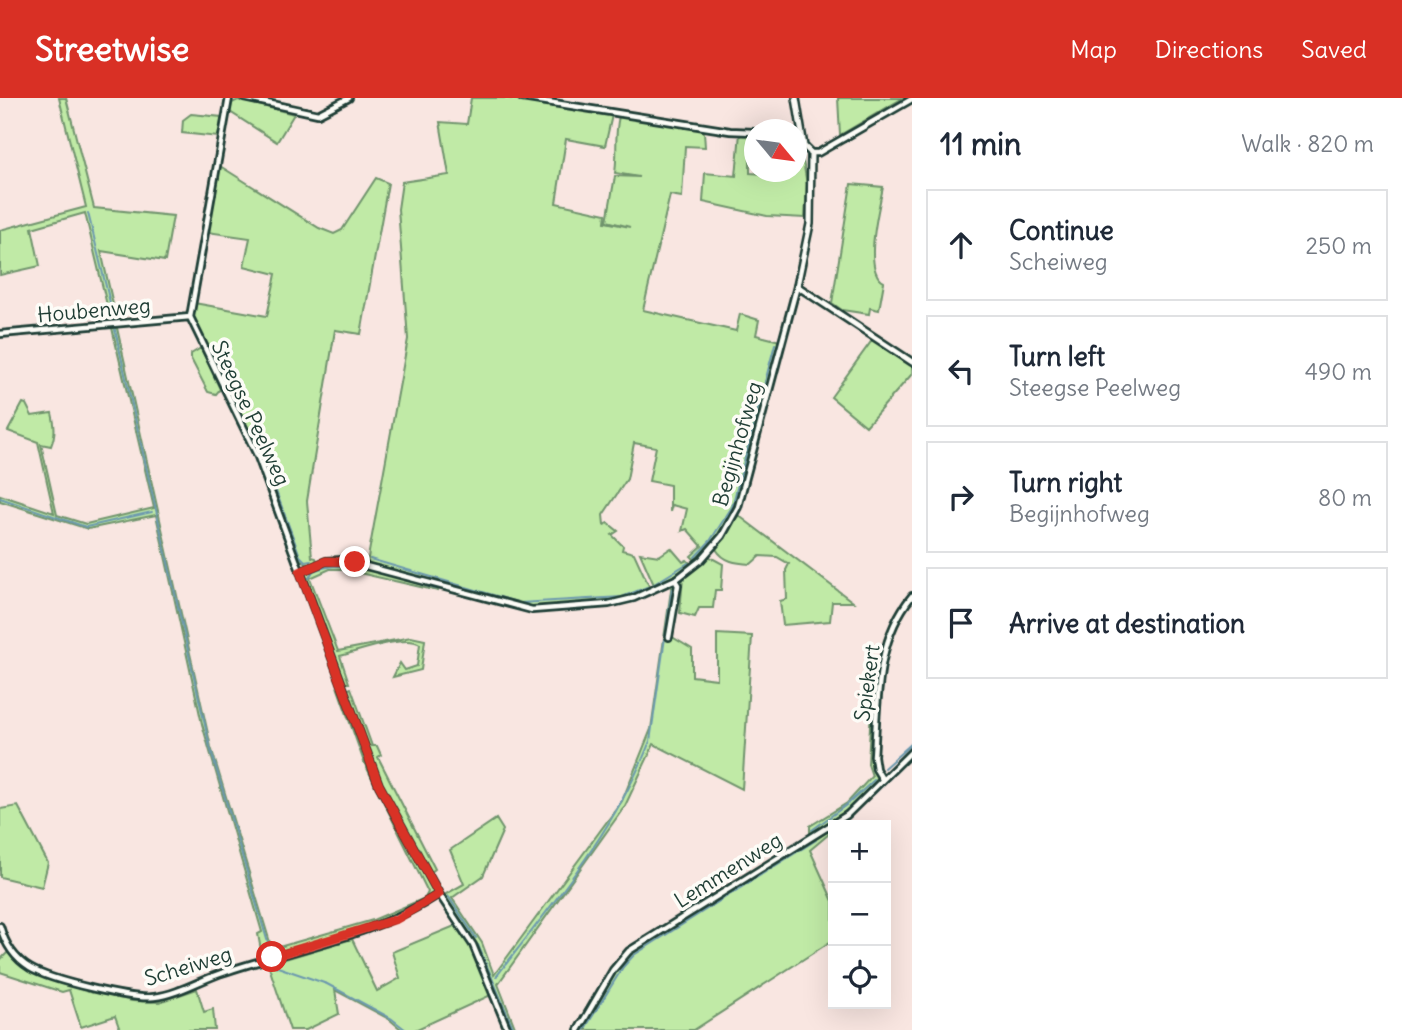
<!DOCTYPE html>
<meta charset="utf-8">
<style>
:root{--surface:#fff;--page:#f2f2f3;--text:#1f2937;--muted:#747a83;--line:#e0e1e3;--accent:#d93025}
body{margin:0;font-family:Delius,sans-serif;background:var(--page);color:var(--text)}
.controls{position:absolute;right:21px;bottom:21px;display:grid;overflow:hidden;border-radius:0px;box-shadow:0 7px 28px #0002}
.controls button{width:63px;height:63px;display:grid;place-items:center;padding:0;border:0;border-bottom:2px solid var(--line);background:var(--surface);color:var(--text);font:35px sans-serif}
.compass{position:absolute;left:744px;top:21px;width:63px;height:63px;border-radius:50%;background:var(--surface);box-shadow:0 7px 28px #0002;rotate:119deg}
.stop{position:absolute;width:21px;height:21px;margin:-16px;border:5px solid #d93025;border-radius:50%;background:#fff}
.stop.end{background:#d93025;border-color:#fff;box-shadow:0 2px 7px #0008}
.list{margin:0;padding:0;list-style:none}
h2{display:flex;justify-content:space-between;align-items:center;height:91px;margin:0;padding:0 28px;font-size:30px}
h2 small{font-size:23px;font-weight:400;color:var(--muted)}
.list li{display:grid;grid-template-columns:46px 1fr auto;gap:21px;align-items:center;box-sizing:border-box;height:112px;margin:0 14px 14px;padding:0 14px;border:2px solid var(--line);border-radius:0px}
.list b{display:block;font-size:26px;white-space:nowrap}
.list p{margin:0;font-size:23px;white-space:nowrap;color:var(--muted)}
.list em{font-size:23px;font-style:normal;color:var(--muted)}
.icon{flex:none;width:38px;height:38px;fill:none;stroke:currentColor;stroke-width:2;stroke-linecap:round;stroke-linejoin:round}
.map{position:relative;flex:none;width:912px;height:932px;overflow:hidden}
header{display:flex;align-items:center;gap:42px;box-sizing:border-box;height:98px;padding:0 35px;background:var(--accent);color:#fff}
header strong{font-size:33px}
nav{display:flex;gap:38px;margin-inline-start:auto;font-size:24px}
main{display:flex}
aside{flex:1;background:var(--surface)}
.map>svg:first-child{display:block}
.green{fill:#c0eaa6;stroke:#70946d;stroke-width:2}
.lines{fill:none;stroke-linecap:round;stroke-linejoin:round}
.stream{stroke:#6c99ae;stroke-width:2}
.minor-casing{stroke:#1f3d34;stroke-width:10}
.tertiary-casing{stroke:#1f3d34;stroke-width:10}
.minor{stroke:#fdfcf7;stroke-width:4.5}
.tertiary{stroke:#fdfcf7;stroke-width:5}
.route{stroke:#d93025;stroke-width:9}
.labels{text-anchor:middle;dominant-baseline:central;stroke-width:7;stroke-linejoin:round;paint-order:stroke}
.street-label{font-size:21px;fill:#1f3d34;stroke:#fdfcf7}
</style>
<header>
<strong>Streetwise</strong>
<nav><a>Map</a><a>Directions</a><a>Saved</a></nav>
</header>
<main>
<div class="map">
<svg width="912" height="932" viewBox="0 0 912 932">
<rect width="100%" height="100%" fill="#f9e6e1"/>
<filter id="ink" filterUnits="userSpaceOnUse"><feTurbulence type="fractalNoise" baseFrequency=".0143" numOctaves="2"/><feDisplacementMap in="SourceGraphic" scale="14" xChannelSelector="R" yChannelSelector="G"/><feConvolveMatrix kernelMatrix="1 2 1 2 8 2 1 2 1" color-interpolation-filters="sRGB"/></filter>
<g filter="url(#ink)">
<path class="green" d="M59 0H66L94 110 173 118 165 163 101 153 117 224H111L85 115 32 130 40 168 0 177V132L86 109Z
M471 0H508L612 17 605 48 566 41 556 105 606 116 605 124 630 129 607 123 615 78 639 79 615 75C618 53 614 40 619 18L698 30 704 34 705 49 685 48 682 99 670 97 643 212 736 233 740 216 759 222 756 237 780 243C762 316 751 408 696 463L691 458 702 448 687 431 682 433 687 411 672 407 670 414V387L649 383 656 349 634 345 627 381 603 417 604 427 608 425 618 433 612 437 623 448 622 452 634 455 649 488 646 493 614 503 527 509 367 465 408 241 398 111 402 84 449 77 440 24 467 26Z
M838 0H903L840 37Z
M238 2 294 16 277 44 230 14 232 5Z
M191 16 222 19 218 39 182 35 183 22Z
M740 35 750 38V75L778 77 779 74H796L799 40 807 86 805 120 767 118 703 104 705 75 736 78Z
M220 68 319 130 334 136 342 132 376 80 388 85 361 236 335 232 307 403 312 459 316 460 317 464 308 467 298 460 266 374 194 221V205L267 218 275 181 276 176 244 168 250 140 207 134Z
M851 86 883 89C879 110 862 173 884 184L879 212 870 210 869 216 842 212 832 205Z
M112 230H117L211 649 272 851 373 822 425 800 428 794 364 664 338 591 342 594 364 655 432 785 434 794C424 813 283 860 262 858L258 836 262 834 202 626 156 417 88 431 0 403V397L54 415 38 344 8 333 23 305 26 306 32 318 52 315C55 328 56 335 51 348L41 346 57 417 86 426 154 410Z
M873 241 912 268V276L866 328 831 299Z
M201 250 220 291 216 296 208 294 191 261V256Z
M738 417 853 504H832L830 523 783 527 780 503 787 501 786 472 789 466 777 459 760 458 751 466C736 465 724 464 716 451Z
M671 450 683 464 687 462 692 467 675 479 654 487 640 455 659 458Z
M708 458 723 466 721 492H715L713 510H699L695 519 680 515 683 479Z
M329 465 368 470 439 488 438 493 342 471H330L310 480 338 553 411 539 425 542 421 572 393 579 400 565 405 572 417 568 420 546C406 536 359 553 340 558L349 585H342L304 480V475L313 469Z
M672 485 677 488 669 537 692 551V578L717 581V536L752 538 742 691 654 646 625 708 498 886 516 932H510L472 839 444 797 464 786 450 752 496 721 503 732 483 778 452 800 482 845 494 877 622 703 651 631Z
M351 590 372 648H377L381 657 378 659 435 771 430 775 374 672 346 592Z
M871 609H875L874 667 877 684 857 705 810 737V728L847 705 872 678 868 666Z
M18 708 48 765 42 789 0 779V711Z
M827 732 829 736 810 752 833 803V842L694 932H580L617 869 635 852Z
M457 827 470 848 491 897 415 932H402L389 921 335 892 339 916 306 932H290L268 866 352 841 377 893 400 880 392 854Z
M9 853 37 875 74 889 132 903 159 904 197 891 204 914 213 911 215 932H120L115 918 81 929 69 892 62 894 0 874V862Z"/>
<g class="lines">
<path class="stream" d="M88 115 114 221
M115 232 210 649 271 855
M213 260 267 369 300 458 305 463 311 462
M0 400 86 429 152 414
M695 459 710 443 732 409 775 246
M370 461 520 505 622 499 647 489
M309 480 313 473C350 458 399 481 436 491
M654 486 688 465
M884 670 912 645
M874 696 912 658
M812 732 849 705 874 682
M448 798 476 840
M478 847 514 932
M272 867 327 886 392 921 406 932
M496 879C553 805 616 731 650 643L672 491
M584 932 623 869 634 857 816 742"/>
<g class="minor-casing">
<path id="minor" d="M229 0 190 219 258 359 379 687 439 796 473 847 508 932
M244 0 318 16 349 0
M522 0 730 33 754 34
M811 55H818L912 1
M0 236 190 219
M300 474 326 463 343 462 532 512 609 506 634 500 678 480 701 462 722 438 738 409 797 188
M669 539 678 487 675 482
M882 681 876 671 874 658C878 603 875 543 912 498
M0 828C5 846 15 861 30 870 50 882 132 902 154 899 179 896 202 881 225 874 296 850 376 838 439 796
M578 932 613 872 629 853 847 717 912 653"/>
</g>
<g class="tertiary-casing">
<path id="tertiary" d="M796 0 804 48 811 55 810 126 797 188 912 264"/>
</g>
<use href="#minor" class="minor"/>
<use href="#tertiary" class="tertiary"/>
</g>
</g>
<g class="lines" filter="url(#ink)">
<path class="route" d="M272 859 397 821 439 796 379 687 300 474 326 463 355 464"/>
</g>
<g class="labels">
<g class="street-label">
<text transform="translate(94 212) rotate(-5)">Houbenweg</text>
<text transform="translate(251 315) rotate(65)">Steegse Peelweg</text>
<text transform="translate(737 346) rotate(-74)">Begijnhofweg</text>
<text transform="translate(867 585) rotate(-82)">Spiekert</text>
<text transform="translate(728 772) rotate(-32)">Lemmenweg</text>
<text transform="translate(188 868) rotate(-17)">Scheiweg</text>
</g>
</g>
</svg>
<div class="controls">
<button>+</button>
<button>−</button>
<button><svg class="icon" aria-label="locate" viewBox="0 0 24 24"><circle cx="12" cy="12" r="6"/><path d="M12 2v4M12 18v4M2 12h4M18 12h4"/></svg></button>
</div>
<svg class="compass" viewBox="-18 -18 36 36"><path d="M0-13l5 13h-10z" fill="#e53935"/><path d="M0 13l5-13h-10z" fill="#747a83"/></svg>
<div class="stop" style="left:272px;top:859px"></div>
<div class="stop end" style="left:355px;top:464px"></div>
</div>
<aside>
<h2>11 min<small>Walk · 820 m</small></h2>
<ul class="list">
<li><svg class="icon" aria-label="ahead" viewBox="0 0 24 24"><path d="M12 20V5M6 11l6-6 6 6"/></svg><div><b>Continue</b><p>Scheiweg</p></div><em>250 m</em></li>
<li><svg class="icon" aria-label="left" viewBox="0 0 24 24"><path d="M17 20v-9H6M10 6l-5 5 5 5"/></svg><div><b>Turn left</b><p>Steegse Peelweg</p></div><em>490 m</em></li>
<li><svg class="icon" aria-label="right" viewBox="0 0 24 24"><path d="M7 20v-9h11M14 6l5 5-5 5"/></svg><div><b>Turn right</b><p>Begijnhofweg</p></div><em>80 m</em></li>
<li><svg class="icon" aria-label="arrive" viewBox="0 0 24 24"><path d="M6 21V4h12l-3 4 3 4H6"/></svg><div><b>Arrive at destination</b></div></li>
</ul>
</aside>
</main>
